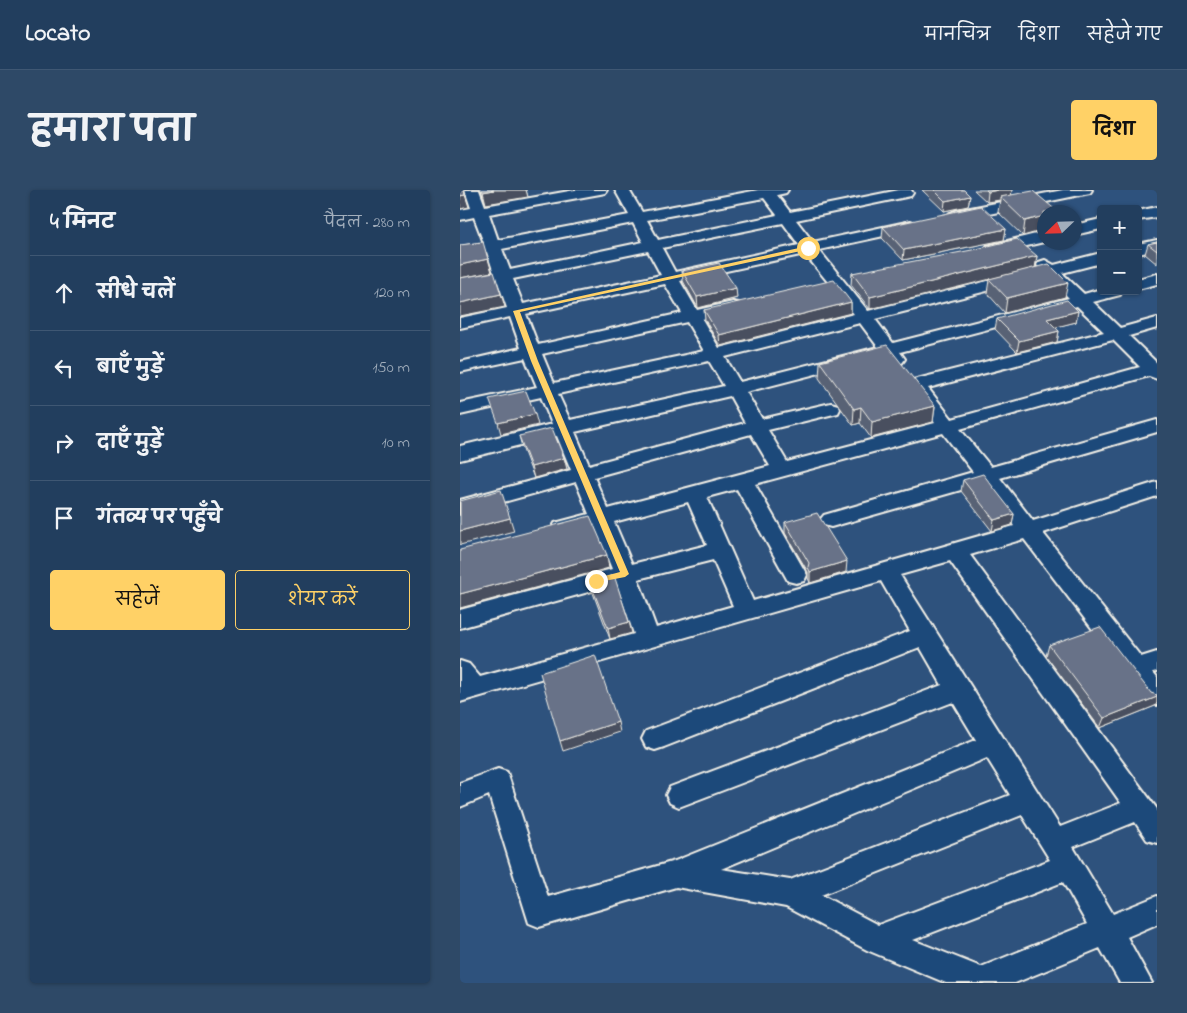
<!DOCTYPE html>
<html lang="hi">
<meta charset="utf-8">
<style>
:root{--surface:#223e5e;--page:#2e4967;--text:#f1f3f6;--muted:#a2aebc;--line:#3f5773;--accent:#ffd166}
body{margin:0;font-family:"Indie Flower","Playpen Sans Deva",sans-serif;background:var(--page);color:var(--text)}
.controls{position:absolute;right:15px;top:15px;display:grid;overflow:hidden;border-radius:5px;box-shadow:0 1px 4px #0004}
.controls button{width:45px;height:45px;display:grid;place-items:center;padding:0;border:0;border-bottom:1px solid var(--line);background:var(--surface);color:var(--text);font:25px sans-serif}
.compass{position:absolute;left:577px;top:15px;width:45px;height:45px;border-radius:50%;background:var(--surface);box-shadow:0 1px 4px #0004;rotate:247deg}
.stop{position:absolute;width:15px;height:15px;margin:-11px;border:4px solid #ffd166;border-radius:50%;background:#fff}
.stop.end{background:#ffd166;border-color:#fff;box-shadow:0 1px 5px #0008}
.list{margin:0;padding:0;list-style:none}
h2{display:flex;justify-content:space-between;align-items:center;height:65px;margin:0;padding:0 20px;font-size:21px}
h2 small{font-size:16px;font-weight:400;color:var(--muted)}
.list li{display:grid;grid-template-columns:32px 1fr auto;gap:15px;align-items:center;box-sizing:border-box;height:75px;padding:0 20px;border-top:1px solid var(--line)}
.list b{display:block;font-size:19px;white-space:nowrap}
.list em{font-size:16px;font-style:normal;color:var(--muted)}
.actions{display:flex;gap:10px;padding:15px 20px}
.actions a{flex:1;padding:11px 0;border:1px solid var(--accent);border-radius:5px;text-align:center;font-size:18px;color:var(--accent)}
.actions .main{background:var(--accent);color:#111}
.icon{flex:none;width:28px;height:28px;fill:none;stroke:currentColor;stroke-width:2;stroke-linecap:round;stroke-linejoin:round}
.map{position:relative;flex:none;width:697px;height:793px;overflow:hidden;border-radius:5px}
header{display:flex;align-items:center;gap:30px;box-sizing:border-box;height:70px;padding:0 25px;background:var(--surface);border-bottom:1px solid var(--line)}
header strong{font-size:24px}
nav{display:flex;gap:28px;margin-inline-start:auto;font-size:18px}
.intro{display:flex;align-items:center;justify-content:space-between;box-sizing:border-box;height:120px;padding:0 30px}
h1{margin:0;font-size:35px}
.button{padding:12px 22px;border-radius:5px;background:var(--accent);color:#111;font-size:18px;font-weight:700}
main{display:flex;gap:30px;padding:0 30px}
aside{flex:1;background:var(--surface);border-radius:5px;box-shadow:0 1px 4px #0004}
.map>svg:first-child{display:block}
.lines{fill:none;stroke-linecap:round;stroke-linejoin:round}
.minor-casing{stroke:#f4f1e8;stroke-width:4}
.minor{fill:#1f4a7a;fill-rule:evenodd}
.wall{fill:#596275;stroke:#f4f1e8}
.shaded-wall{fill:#49505f;stroke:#f4f1e8}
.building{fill:#687288;stroke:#f4f1e8}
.route{fill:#ffd166}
</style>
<header>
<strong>Locato</strong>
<nav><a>मानचित्र</a><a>दिशा</a><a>सहेजे गए</a></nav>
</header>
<div class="intro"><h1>हमारा पता</h1><a class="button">दिशा</a></div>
<main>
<aside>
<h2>4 मिनट<small>पैदल · 280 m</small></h2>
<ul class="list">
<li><svg class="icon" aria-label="ahead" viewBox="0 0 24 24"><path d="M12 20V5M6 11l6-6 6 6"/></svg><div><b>सीधे चलें</b></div><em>120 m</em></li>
<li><svg class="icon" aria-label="left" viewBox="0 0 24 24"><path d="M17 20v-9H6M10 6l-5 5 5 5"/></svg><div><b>बाएँ मुड़ें</b></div><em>150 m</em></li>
<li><svg class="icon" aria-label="right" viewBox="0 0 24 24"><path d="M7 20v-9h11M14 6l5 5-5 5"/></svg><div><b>दाएँ मुड़ें</b></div><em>10 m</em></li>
<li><svg class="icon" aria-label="arrive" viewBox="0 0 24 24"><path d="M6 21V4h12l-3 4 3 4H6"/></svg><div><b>गंतव्य पर पहुँचे</b></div></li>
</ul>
<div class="actions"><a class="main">सहेजें</a><a>शेयर करें</a></div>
</aside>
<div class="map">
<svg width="697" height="793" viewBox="0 0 697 793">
<rect width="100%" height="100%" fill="#2e527d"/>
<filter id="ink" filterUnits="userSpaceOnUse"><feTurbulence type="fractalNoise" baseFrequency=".02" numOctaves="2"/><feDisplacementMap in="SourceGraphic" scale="10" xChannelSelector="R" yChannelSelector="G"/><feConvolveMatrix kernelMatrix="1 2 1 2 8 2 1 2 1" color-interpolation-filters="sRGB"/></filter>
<g filter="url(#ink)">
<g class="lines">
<g class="minor-casing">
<path id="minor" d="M5 0H19L25 16 115 0H147L145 3 140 4 29 24 38 50 169 25 155 0H169L182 22 298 0H328L326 3 317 5 330 22 439 0H451L453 3 451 6 336 30 353 52 451 31 456 33 459 36 456 39 359 60 408 121 579 78 577 75 579 72 585 70 594 75 641 63V73L602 83 624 104 641 99V101H662L660 105 633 112 660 138 697 128V138L669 146 697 173V189L689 186 500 239 531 277 697 230V242L540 288 573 331 697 292V306L583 343 681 467 697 462V481L693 482 697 487V515L688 512 564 349 510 365 697 619V653L687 650 675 632 613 657 653 724 697 706V734L667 747 692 793H660L640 758 555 793H486L407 760 326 717 216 697 79 737 69 733 29 605 0 617V593L38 579 47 582 88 707 215 671 516 550 493 512 219 617 210 613 206 605 210 597 482 495 460 457 204 557 195 560 186 557 182 549 186 541 450 441 421 391 0 512V471L9 474 20 487 174 444 157 394 0 438V420L152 379 135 337 103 346 95 343 92 338 95 333 129 324 116 292 0 324V310L111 280 97 246 0 270V256L92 234 81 207 0 225V213L77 197 65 168 0 182V172L61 158 50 127 0 138V128L47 118 38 92 0 100V90L34 83 27 62 0 67V57L24 53 14 27 0 30V20L11 18ZM304 8 317 25 198 50 187 30ZM173 33 183 52 50 80 42 59ZM323 33 339 55 215 82 202 58ZM188 61 201 85 63 114 53 89ZM345 64 394 124 259 158 242 129 279 121 281 117 279 113 273 112 237 120 220 91ZM587 86 609 108 433 153 415 129ZM205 94 222 123 78 155 66 124ZM617 116 644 142 449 191 447 195 475 233 327 272 308 240 378 223 380 219 378 215 371 213 302 229 286 202 425 166C430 173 433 175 442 173L445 169 440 162ZM227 132 244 161 94 193 82 164ZM400 133 418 157 280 192 265 167ZM653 150 680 177 492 229 468 198ZM249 171 264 196 110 230 98 204ZM270 206 285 233 129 275 115 242ZM483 243 513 282 364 325 360 330 364 335 371 337 522 294 554 336 293 411 247 307 277 299 328 391 336 393 344 391 347 385 295 294ZM291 244 310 276 148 319 134 287ZM228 312 247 355 172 374 154 332ZM253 370 273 416 196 438 178 389ZM490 371 661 613 600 637 440 385ZM527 568 550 605 330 690 261 679ZM562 625 590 670 418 735 361 705ZM603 692 627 734 521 777 453 750Z
M603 0H632L630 3 625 4 495 31 490 29 487 26 490 23 495 21Z
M697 17V27L678 30V21Z
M641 29V39L614 45V35Z
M584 42V52L533 64 527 62 525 59 527 56Z
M697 50V60L678 64V54Z
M697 84V94L678 99V89Z"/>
</g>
<use href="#minor" class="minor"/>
</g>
<path class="wall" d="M21 0H66L68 7 26 14Z
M462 0H504L510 6 508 16 484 21Z
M514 0H552L551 5 584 22V41V40L563 46 538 22 540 10 527 12Z
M423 37 546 39 544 50 443 70 422 48Z
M697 52V74L685 64 688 54Z
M577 66 575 77 605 107 545 123 527 103 529 90 410 119 391 95 392 83Z
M222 81 277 108 238 118 223 91Z
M391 112V123L260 156 245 130 244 120Z
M618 121 616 132 595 137 599 141 597 152 557 162 535 139 537 129Z
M360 172 475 216 473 232 411 248 400 233 393 235 359 188Z
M59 246 104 268 107 279 74 288 62 257Z
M503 290 554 324 552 335 532 341 501 301Z
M325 332 386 382 350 393 348 388V382L325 343Z
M130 392 172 443 150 449 133 403Z
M589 455 691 503 695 516 640 538 586 466Z"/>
<path class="shaded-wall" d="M34 0H66L68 7 26 14 23 2Z
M538 0H552L551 7H540V10L527 12 528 2Z
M5 5 9 17 0 19V6Z
M510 6 508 16 484 21 485 11Z
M584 26V40L563 46 565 31Z
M546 39 544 50 443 70 444 60Z
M577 66 575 78 410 119V107Z
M28 69 32 82 0 88V75Z
M608 93 605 107 545 123 547 108Z
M276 98 277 108 238 118 237 107Z
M41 104 45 117 0 126V113Z
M391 112V123L260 156 259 145Z
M618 121 616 132 585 140 587 129Z
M599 141 597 152 557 162 559 151Z
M475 216 473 232 411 248 412 232Z
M401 217 400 233 393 235 394 219Z
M75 224 78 235 41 244 38 233Z
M104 268 107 279 74 288 71 277Z
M554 324 552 335 532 341 534 330Z
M50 328 54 341 0 355V341Z
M147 365 149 378 0 418V404Z
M387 371 386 382 350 393V382Z
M169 432 172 443 150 449 148 438Z
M697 507V513L695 516 640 538 644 528Z
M158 532 160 542 103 561 100 551Z"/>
<path class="building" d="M0 0H4L5 5 0 6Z
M22 0H34L23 2Z
M474 0H504L510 6 485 11Z
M526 0H538L528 2Z
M573 1 598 22H584V26L565 31 540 7Z
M521 16 546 39 444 60 423 37Z
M557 49 577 66 410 107 392 83 512 60Z
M23 52 28 69 0 75V55Z
M697 52V61L688 54Z
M259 73 276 98 237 107 222 81Z
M589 74 608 93 547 108 529 89Z
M34 82 41 104 0 113V88Z
M374 90 391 112 259 145 244 120Z
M607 110 618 121 587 129 599 141 559 151 537 129Z
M427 155 475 216 412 232 401 217 394 219 360 172Z
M66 201 75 224 38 233 29 209Z
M92 238 104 268 71 277 59 246Z
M523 284 554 324 534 330 503 290Z
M41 300 50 328 0 341V311Z
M357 323 387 371 350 382 348 377 349 373 325 332Z
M130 326 147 365 0 404V360Z
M154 385 169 432 148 438 130 392Z
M640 437 691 503 697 505V507L644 528 589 455Z
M135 465 158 532 100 551 80 483Z"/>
</g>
<path class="route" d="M348 56 350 59 60 122 78 171 169 384 165 387 134 393V389L160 382 71 171 53 121Z"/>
</svg>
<div class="controls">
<button>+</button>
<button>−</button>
</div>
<svg class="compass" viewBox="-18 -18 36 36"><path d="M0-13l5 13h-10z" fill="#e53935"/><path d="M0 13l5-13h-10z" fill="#a2aebc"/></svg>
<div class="stop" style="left:348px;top:58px"></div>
<div class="stop end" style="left:136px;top:391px"></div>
</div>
</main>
